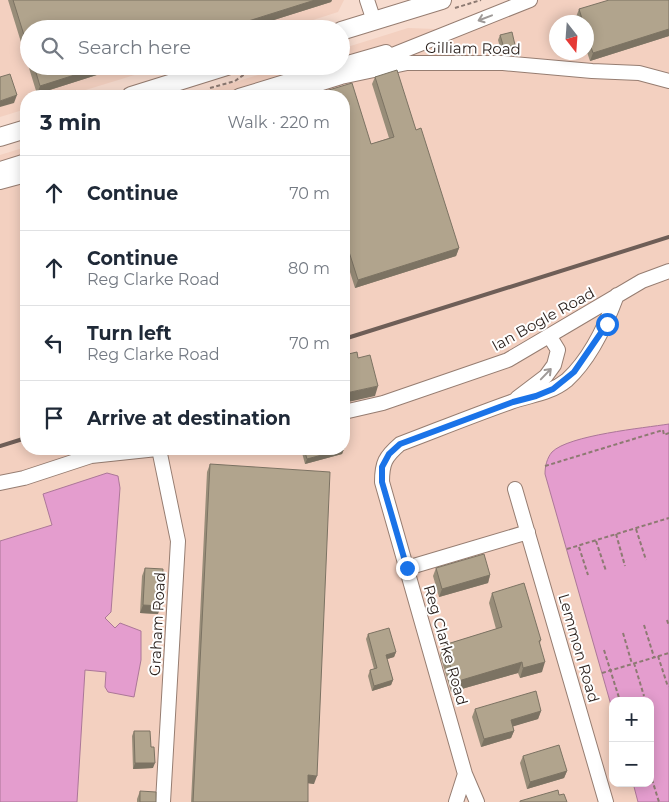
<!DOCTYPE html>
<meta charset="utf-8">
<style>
:root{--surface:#fff;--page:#f6f6f7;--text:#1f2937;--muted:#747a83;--line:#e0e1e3}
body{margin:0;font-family:Montserrat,sans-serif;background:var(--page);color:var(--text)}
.controls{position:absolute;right:15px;bottom:15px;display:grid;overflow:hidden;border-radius:10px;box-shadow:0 2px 12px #0003}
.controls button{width:45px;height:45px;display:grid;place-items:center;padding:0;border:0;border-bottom:1px solid var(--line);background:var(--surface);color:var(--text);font:25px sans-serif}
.compass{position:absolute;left:549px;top:15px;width:45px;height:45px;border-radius:50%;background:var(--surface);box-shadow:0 2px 12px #0003;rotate:163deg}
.stop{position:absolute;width:15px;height:15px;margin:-11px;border:4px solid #1a73e8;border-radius:50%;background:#fff}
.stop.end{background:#1a73e8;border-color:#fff;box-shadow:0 1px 5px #0008}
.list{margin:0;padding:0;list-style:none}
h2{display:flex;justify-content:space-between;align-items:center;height:65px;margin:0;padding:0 20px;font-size:21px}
h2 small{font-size:16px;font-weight:400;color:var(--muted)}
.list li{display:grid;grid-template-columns:32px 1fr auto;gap:15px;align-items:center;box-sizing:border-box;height:75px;padding:0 20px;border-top:1px solid var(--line)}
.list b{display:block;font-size:19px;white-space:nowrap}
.list p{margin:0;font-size:16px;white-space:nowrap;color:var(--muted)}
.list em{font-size:16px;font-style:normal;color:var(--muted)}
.icon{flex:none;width:28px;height:28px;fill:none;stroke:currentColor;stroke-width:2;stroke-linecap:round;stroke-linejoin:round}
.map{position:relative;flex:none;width:669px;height:802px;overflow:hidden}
.search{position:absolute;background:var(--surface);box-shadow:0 2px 12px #0003;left:20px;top:20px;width:330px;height:55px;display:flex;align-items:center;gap:12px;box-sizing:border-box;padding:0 18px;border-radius:28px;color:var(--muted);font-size:19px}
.panel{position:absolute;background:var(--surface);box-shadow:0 2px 12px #0003;left:20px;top:90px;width:330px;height:365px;border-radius:20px}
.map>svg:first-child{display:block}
.built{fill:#f3d0c0;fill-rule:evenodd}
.water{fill:#e49dce;stroke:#ac7798}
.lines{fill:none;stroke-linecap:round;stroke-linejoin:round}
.minor-casing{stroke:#967d71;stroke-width:16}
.major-casing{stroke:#967d71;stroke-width:20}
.path{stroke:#8d7a72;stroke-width:2;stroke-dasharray:4 2.5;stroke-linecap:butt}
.minor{stroke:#fff;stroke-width:14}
.major{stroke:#fff;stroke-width:18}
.rail{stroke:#6e5e57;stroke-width:4}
.wall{fill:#988d79}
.shaded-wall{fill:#7c7363}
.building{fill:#b1a48d;stroke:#7c7363}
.oneway{stroke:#9f9a98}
.route{stroke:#1a73e8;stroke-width:6}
.labels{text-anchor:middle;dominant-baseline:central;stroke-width:4;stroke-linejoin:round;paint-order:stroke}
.street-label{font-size:15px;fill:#291f1b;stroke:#fff}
</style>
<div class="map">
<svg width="669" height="802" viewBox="0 0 669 802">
<rect width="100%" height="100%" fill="#f7dccf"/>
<path class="built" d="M0 0H344L338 12 285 29H29V66H164L66 96H26V109L0 117Z
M531 0H669V424L589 437 567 443 545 466V474L613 712V783H633L638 802H77L84 670 106 672 105 687 115 629 105 618 111 612 120 488 118 476 43 494 52 525 0 541V155L26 147V449H344V96H190L287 66H341V49L408 28 436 29ZM556 22H586V52H556Z"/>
<path class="water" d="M669 424V802H638L633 783H650V701H613V712L545 474C545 466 547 458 552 452 569 435 644 428 669 424Z
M107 473 118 476 120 488 111 612 105 618 115 628 120 623 141 631V660L134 697 108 692 105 687 106 672 85 670 77 802H0V541L52 525 43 494Z"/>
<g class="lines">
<g class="minor-casing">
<path id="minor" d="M367 0 374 21
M375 62 530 0
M341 65 386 52
M239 96 337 66
M280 96 341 77 407 63H503L592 71 639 73 669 81
M0 169 26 161
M0 182 26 175
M517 398 546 376 554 365 558 350 550 337
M344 412 383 403 508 360 642 281 669 271
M159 449 178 541 163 802
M0 483 24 478 91 456 157 449
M515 489 606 802
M407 568 528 532
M465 774 477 802
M456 802 465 774 382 482C382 463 385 457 400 444 437 430 474 415 511 402 530 395 550 394 567 380 591 358 606 325 617 295"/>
</g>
<g class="major-casing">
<path id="major" d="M341 31 442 0
M131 96 227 66
M0 137 26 129"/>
</g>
<path class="path" d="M455 8 481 0
M341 47 347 46
M210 88 235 81 249 71H265L281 66
M545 466 663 430 664 435 669 433
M636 529 646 560
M616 534 625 566
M596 541 606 571
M579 547 588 575
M567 549 669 518
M667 620 669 626
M644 625 654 657
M623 633 632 664
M604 650 620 701
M658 656 668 687
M634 663 644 696
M602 673 669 653
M650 773 659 802"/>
<use href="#minor" class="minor"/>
<use href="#major" class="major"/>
<path class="rail" d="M344 339 669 237
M0 446 26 438"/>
</g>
<path class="wall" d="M8 0H332L331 2 245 29H29V66H125L37 94Z
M669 0V36L590 61 586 49V22H578L576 17 579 9Z
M500 35 513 50 502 54 498 40Z
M375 77 416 130 459 248 456 256 355 288 344 253V96L371 144 389 138 372 84Z
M301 449H344L342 454 305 464Z
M210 464 314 784 308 783V802H191L207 472Z
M145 568 158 614 140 613 142 576Z
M436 568 490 575 488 583 439 597 433 576Z
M492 593 541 640 540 643 542 672 520 678 518 673 451 692 440 655 444 645 496 629 489 603Z
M368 634 396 652 394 657 387 659 393 680 391 685 372 691 368 676 370 670 374 669 366 639Z
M475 709 541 711 538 719 513 726 514 731 511 738 481 747 472 717Z
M134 731 151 747 153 768 133 769 132 736Z
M523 756 567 771 564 778 527 789 520 763Z
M140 791 156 802H137V799Z"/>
<path class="shaded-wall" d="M315 0H332L331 2 245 29H223Z
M669 29V36L590 61 593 53Z
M515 45 513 50 502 54 504 48Z
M103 66H125L37 94 40 86Z
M17 95 14 103 0 107V101Z
M459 248 456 256 355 288 358 280Z
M378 386 375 396 344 403V395L346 393Z
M344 449 342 454 305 464 307 459Z
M490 575 488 583 439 597 442 589Z
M143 605 161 606 158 614 140 613Z
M396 652 394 657 384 660 386 655Z
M522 662 518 673 451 692 455 682Z
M545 662 542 672 520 678 523 668Z
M393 680 391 685 372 691 374 686Z
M541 711 538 719 508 728 511 720Z
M514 731 511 738 481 747 484 739Z
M135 763H155L153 768 133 769Z
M567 771 564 778 527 789 530 782Z
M308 775 317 776 314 784 306 783Z"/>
<path class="building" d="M13 0H315L223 29H29V51Z
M609 0H669V29L593 53 586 33V22H583L579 9Z
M512 32 515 45 504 48 500 35Z
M34 66H103L40 86Z
M397 70 416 130 421 128 459 248 358 280 344 236V96H309L352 83 371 144 394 137 375 77Z
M10 74 17 95 0 101V77Z
M357 352 358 358 370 355 378 386 346 393 344 395V355Z
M344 447V449L307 459 304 449H344Z
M210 464 330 472 317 776 308 775V802H193Z
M484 554 490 575 442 589 436 568Z
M145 568 163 569 161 606 143 605Z
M524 583 541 640 539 641 545 662 523 668 522 662 455 682 444 645 502 627 492 593Z
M389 628 396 652 386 655 393 680 374 686 370 670 377 668 368 634Z
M536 691 541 711 511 720 514 731 484 739 475 709Z
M134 731H150L151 747H154L155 763H135Z
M559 745 567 771 530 782 523 756Z
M558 790 559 795 564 794 567 802H520V801Z
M140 791 156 792V802H140Z"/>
<defs><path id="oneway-shaft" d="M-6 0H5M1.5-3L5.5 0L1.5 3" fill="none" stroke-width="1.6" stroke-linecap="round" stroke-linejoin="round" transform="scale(1.25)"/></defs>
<g class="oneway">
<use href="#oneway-shaft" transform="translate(485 18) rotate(159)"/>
<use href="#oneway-shaft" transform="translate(546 374) rotate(-46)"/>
</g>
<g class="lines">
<path class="route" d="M407 568 382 482V467L389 454 400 444 513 402 536 396 553 389 574 372 607 324"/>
</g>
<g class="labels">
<g class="street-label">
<text transform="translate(473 48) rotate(1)">Gilliam Road</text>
<text transform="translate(543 319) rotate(-29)">Ian Bogle Road</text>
<text transform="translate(157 624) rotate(-87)">Graham Road</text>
<text transform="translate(446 645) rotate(74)">Reg Clarke Road</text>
<text transform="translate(579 648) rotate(74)">Lemmon Road</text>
</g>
</g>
</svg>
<div class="controls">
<button>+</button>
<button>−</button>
</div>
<svg class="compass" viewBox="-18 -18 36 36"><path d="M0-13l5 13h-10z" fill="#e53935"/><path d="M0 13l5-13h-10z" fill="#747a83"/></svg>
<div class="stop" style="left:607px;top:324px"></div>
<div class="stop end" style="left:407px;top:568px"></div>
<div class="search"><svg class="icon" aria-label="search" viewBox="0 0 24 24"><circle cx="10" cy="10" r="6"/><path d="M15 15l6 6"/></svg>Search here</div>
<section class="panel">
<h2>3 min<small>Walk · 220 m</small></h2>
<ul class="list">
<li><svg class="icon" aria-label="ahead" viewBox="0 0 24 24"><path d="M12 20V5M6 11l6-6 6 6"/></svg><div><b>Continue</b></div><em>70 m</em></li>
<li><svg class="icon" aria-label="ahead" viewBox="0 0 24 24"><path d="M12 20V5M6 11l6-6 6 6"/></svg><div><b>Continue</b><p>Reg Clarke Road</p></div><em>80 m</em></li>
<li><svg class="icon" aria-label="left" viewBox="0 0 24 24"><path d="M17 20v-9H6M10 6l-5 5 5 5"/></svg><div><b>Turn left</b><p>Reg Clarke Road</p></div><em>70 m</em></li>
<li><svg class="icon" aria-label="arrive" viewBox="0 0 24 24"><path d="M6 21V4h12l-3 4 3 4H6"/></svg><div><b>Arrive at destination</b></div></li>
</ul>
</section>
</div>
